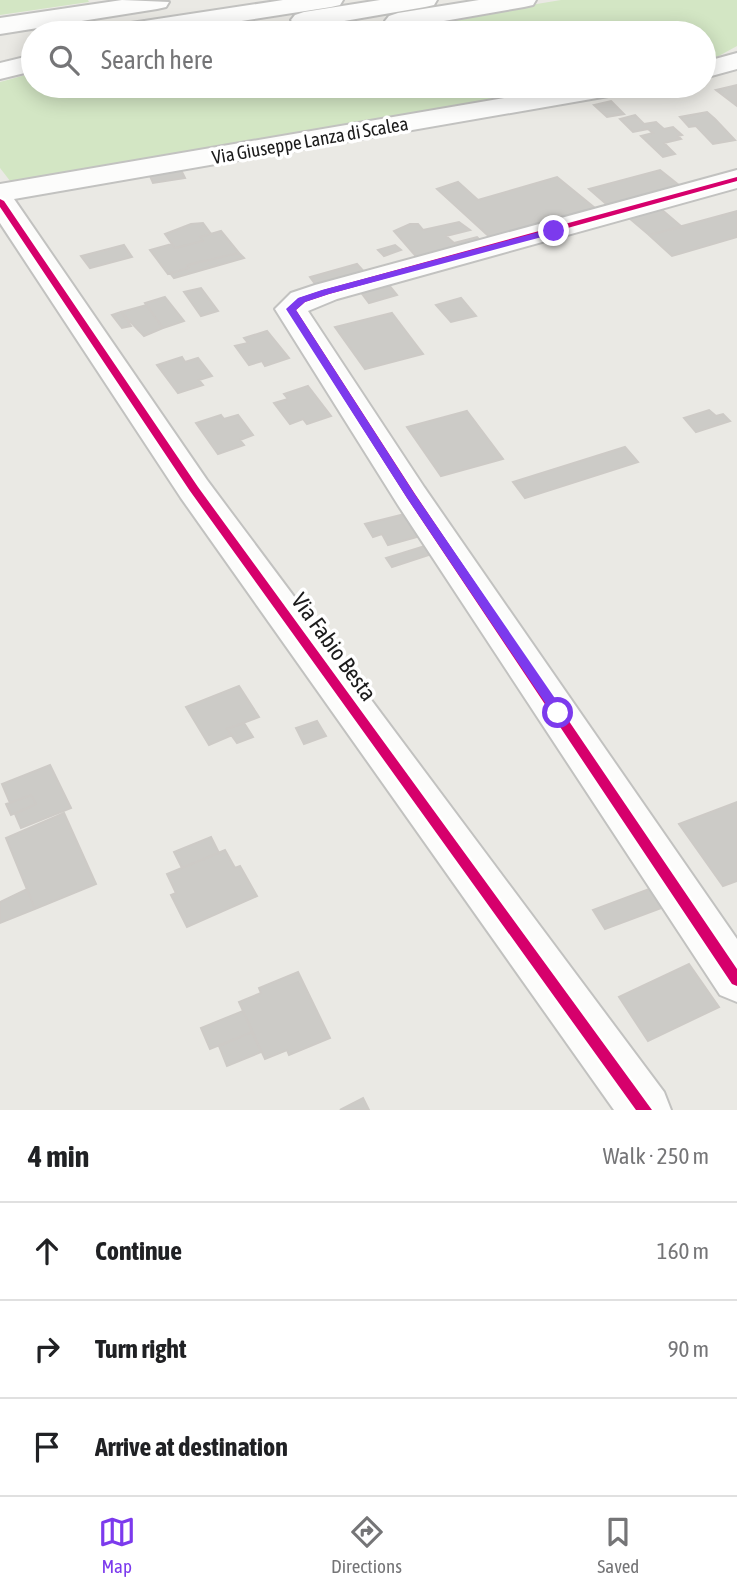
<!DOCTYPE html>
<meta charset="utf-8">
<style>
:root{--surface:#fff;--page:#f6f6f6;--text:#202124;--muted:#757577;--line:#e0e0e0;--accent:#7c3aed}
body{margin:0;font-family:"Asap Condensed",sans-serif;background:var(--page);color:var(--text)}
.stop{position:absolute;width:21px;height:21px;margin:-16px;border:5px solid #7c3aed;border-radius:50%;background:#fff}
.stop.end{background:#7c3aed;border-color:#fff;box-shadow:0 2px 7px #0008}
.list{margin:0;padding:0;list-style:none}
h2{display:flex;justify-content:space-between;align-items:center;height:91px;margin:0;padding:0 28px;font-size:30px}
h2 small{font-size:23px;font-weight:400;color:var(--muted)}
.list li{display:grid;grid-template-columns:46px 1fr auto;gap:21px;align-items:center;box-sizing:border-box;height:98px;padding:0 28px;border-top:2px solid var(--line)}
.list b{display:block;font-size:26px;white-space:nowrap}
.list em{font-size:23px;font-style:normal;color:var(--muted)}
.icon{flex:none;width:38px;height:38px;fill:none;stroke:currentColor;stroke-width:2;stroke-linecap:round;stroke-linejoin:round}
.map{position:relative;flex:none;width:737px;height:1110px;overflow:hidden}
.search{position:absolute;background:var(--surface);box-shadow:0 4px 18px #0003;left:21px;right:21px;top:21px;height:77px;display:flex;align-items:center;gap:18px;box-sizing:border-box;padding:0 24px;border-radius:38px;color:var(--muted);font-size:26px}
.sheet{height:385px;background:var(--surface)}
nav{display:flex;justify-content:space-around;align-items:center;box-sizing:border-box;height:98px;border-top:2px solid var(--line);background:var(--surface);font-size:19px;color:var(--muted)}
nav a{display:grid;justify-items:center;gap:4px}
nav .on{color:var(--accent)}
.map>svg:first-child{display:block}
.grass{fill:#d3e6c4}
.building{fill:#cccbc7;stroke:#cdcac6;stroke-width:2}
.lines{fill:none;stroke-linecap:round;stroke-linejoin:round}
.minor-casing{stroke:#c2c2c0;stroke-width:4}
.minor{fill:#fcfcfb;fill-rule:evenodd}
.cycleway-casing{stroke:#fff;stroke-width:5}
.cycleway{fill:#d6006c;fill-rule:evenodd}
.route{fill:#7c3aed}
.labels{text-anchor:middle;dominant-baseline:central;stroke-width:7;stroke-linejoin:round;paint-order:stroke}
.far-street-label{font-size:19px;fill:#1b1b1b;stroke:#fff}
.street-label{font-size:23px;fill:#1b1b1b;stroke:#fff}
</style>
<div class="map">
<svg width="737" height="1110" viewBox="0 0 737 1110">
<rect width="100%" height="100%" fill="#eae9e4"/>
<path class="grass" d="M0 0H88L89 2 0 15Z
M561 0H737V46L704 64V33H361Z
M33 73V86H588L14 186 0 168V82Z"/>
<path class="building" d="M737 85V106L716 90Z
M611 101 624 114 607 117 594 105Z
M707 112 715 119 735 140 713 144 696 126 689 127 680 117Z
M635 115 644 124 656 122 664 129 673 127 682 135 678 136 681 139 664 143 675 154 663 157 641 136 653 133 648 129 633 132 620 119Z
M181 170 185 178 153 183 150 176Z
M660 170 684 189 613 210 589 189Z
M557 177 600 212 496 243 437 189 458 182 478 200Z
M661 209 682 227 649 235 629 218Z
M737 211V237L672 256 649 235Z
M459 222 470 230 446 236 454 243 477 237 485 245 452 254 448 249 438 251 441 255 420 261 394 231 410 224H418L423 230Z
M203 223 211 234 200 237 203 241 175 248 165 234 191 224Z
M221 231 239 253 187 265 189 268 168 274 150 250 172 244 175 248 203 241 200 237Z
M124 245 132 257 90 268 81 256Z
M395 245 401 250 384 256 378 250Z
M239 253 244 258 174 278 170 273 189 268 187 265Z
M357 264 367 275 319 289 310 277Z
M388 284 397 295 369 303 360 291Z
M201 288 218 311 201 316 184 292Z
M165 297 184 321 163 328 145 303Z
M461 298 476 316 451 322 436 305Z
M147 305 163 328 144 336 121 312Z
M121 312 131 326 122 328 112 315Z
M392 313 423 354 365 369 335 327Z
M267 331 289 358 265 366 262 361 249 365 235 346 248 343 244 338Z
M182 357 185 362 198 358 212 376 199 380 203 385 178 393 157 365Z
M308 386 331 416 307 424 303 419 290 424 274 403 288 399 284 394Z
M709 410 716 416 723 414 730 421 696 432 684 418Z
M467 411 503 459 441 476 407 427Z
M221 415 224 419 238 415 253 435 240 440 244 445 218 454 196 423Z
M625 447 638 462 525 498 513 482Z
M409 513 420 536 388 545 382 534 373 537 365 524Z
M429 536 438 552 392 567 386 558 425 546 420 539Z
M239 686 259 717 227 729 232 735 209 745 186 707Z
M317 721 326 736 304 744 296 728Z
M244 723 253 737 237 743 227 729Z
M50 765 71 808 21 828 15 814 36 804 31 795 10 803 2 784Z
M31 795 36 804 11 815 6 804Z
M737 802V881L723 886 679 824Z
M64 813 96 884 35 909 6 838Z
M211 837 219 853 182 868 174 852Z
M225 850 235 868 240 866 257 896 187 927 171 895 176 893 167 874Z
M660 885 672 904 605 929 593 910Z
M27 889 35 909 0 923V902Z
M689 964 719 1007 648 1041 619 997Z
M298 972 330 1038 289 1055 287 1050 265 1059 239 1002 261 993 259 988Z
M243 1011 252 1032 210 1049 201 1028Z
M252 1032 261 1052 227 1066 219 1046Z
M363 1098 369 1110H340Z"/>
<g class="lines">
<g class="minor-casing">
<path id="minor" d="M122 0 169 2 166 7 157 9 0 34V18Z
M283 0H343L340 5 331 7 165 33H105L109 28 118 25Z
M380 0H437L434 5 425 7 304 28 295 25 291 20 295 15 304 12Z
M479 0H536L533 5 524 7 398 29 389 26 385 21 389 16 398 13Z
M737 53V69L704 78V62Z
M33 55V71L0 79V63Z
M575 86H633L629 92 620 94 14 199 207 480 664 1092 671 1110H614L181 498 0 223V184Z
M737 170V188L337 299 308 311 424 487 737 939V1002L720 995 398 505 275 309 291 293 315 285Z"/>
</g>
<use href="#minor" class="minor"/>
<g class="cycleway-casing">
<path id="cycleway" d="M737 177V181L329 294 305 302 296 310 415 494 737 969V986L732 984 407 498 287 309 299 298 323 290Z
M0 199 4 201 198 487 652 1110H636L190 491 0 207Z"/>
</g>
<use href="#cycleway" class="cycleway"/>
</g>
<path class="route" d="M554 228 557 229V233L329 294 305 302 296 310 414 493 563 710 565 713 558 718 554 716 407 498 286 309 298 298 322 290Z"/>
<g class="labels">
<g class="far-street-label">
<text transform="translate(310 140) rotate(-10)">Via Giuseppe Lanza di Scalea</text>
</g>
<g class="street-label">
<text transform="translate(334 647) rotate(54)">Via Fabio Besta</text>
</g>
</g>
</svg>
<div class="stop" style="left:558px;top:713px"></div>
<div class="stop end" style="left:554px;top:231px"></div>
<div class="search"><svg class="icon" aria-label="search" viewBox="0 0 24 24"><circle cx="10" cy="10" r="6"/><path d="M15 15l6 6"/></svg>Search here</div>
</div>
<section class="sheet">
<h2>4 min<small>Walk · 250 m</small></h2>
<ul class="list">
<li><svg class="icon" aria-label="ahead" viewBox="0 0 24 24"><path d="M12 20V5M6 11l6-6 6 6"/></svg><div><b>Continue</b></div><em>160 m</em></li>
<li><svg class="icon" aria-label="right" viewBox="0 0 24 24"><path d="M7 20v-9h11M14 6l5 5-5 5"/></svg><div><b>Turn right</b></div><em>90 m</em></li>
<li><svg class="icon" aria-label="arrive" viewBox="0 0 24 24"><path d="M6 21V4h12l-3 4 3 4H6"/></svg><div><b>Arrive at destination</b></div></li>
</ul>
</section>
<nav>
<a class="on"><svg class="icon" aria-label="map" viewBox="0 0 24 24"><path d="M3 6l6-2 6 2 6-2v14l-6 2-6-2-6 2zM9 4v14M15 6v14"/></svg>Map</a>
<a><svg class="icon" aria-label="directions" viewBox="0 0 24 24"><path d="M12 3l9 9-9 9-9-9zM9 14v-3h6M13 9l2 2-2 2"/></svg>Directions</a>
<a><svg class="icon" aria-label="saved" viewBox="0 0 24 24"><path d="M7 4h10v16l-5-4-5 4z"/></svg>Saved</a>
</nav>
